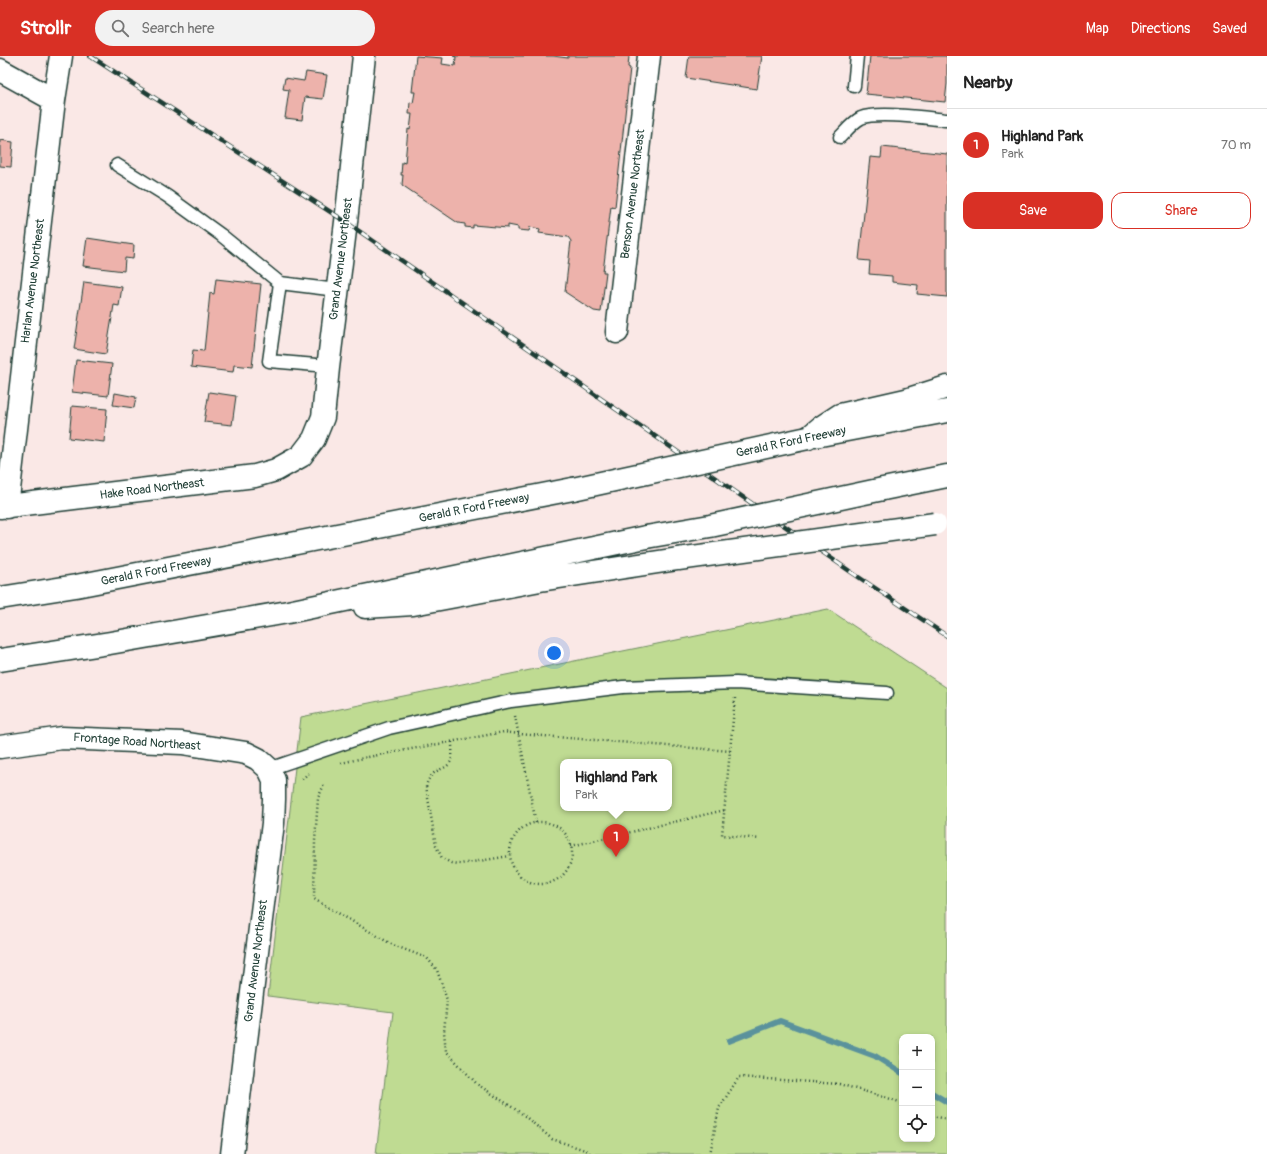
<!DOCTYPE html>
<meta charset="utf-8">
<style>
:root{--surface:#fff;--page:#f2f2f2;--text:#222;--muted:#767676;--line:#e0e0e0;--accent:#d93025}
body{margin:0;font-family:Pangolin,sans-serif;background:var(--page);color:var(--text)}
.controls{position:absolute;right:12px;bottom:12px;display:grid;overflow:hidden;border-radius:8px;box-shadow:0 2px 6px #0003}
.controls button{width:36px;height:36px;display:grid;place-items:center;padding:0;border:0;border-bottom:1px solid var(--line);background:var(--surface);color:var(--text);font:20px sans-serif}
.you{position:absolute;left:554px;top:597px;width:14px;height:14px;margin:-10px;border:3px solid #fff;border-radius:50%;background:#1a73e8;box-shadow:0 0 0 6px #1a73e833}
.badge{display:grid;place-items:center;width:26px;height:26px;border-radius:50%;background:var(--accent);color:#fff;font-size:13px;font-weight:700}
.pin{position:absolute;translate:-50% -33px;filter:drop-shadow(0 1px 2px #0008)}
.pin::after{content:'';position:absolute;top:21px;width:14px;height:12px;background:inherit;clip-path:polygon(0 0,100% 0,50% 100%)}
.popup{position:absolute;left:560px;top:703px;width:112px;height:52px;box-sizing:border-box;display:grid;place-content:center;border-radius:8px;background:var(--surface);filter:drop-shadow(0 1px 3px #0005);font-size:13px;white-space:nowrap;color:var(--muted)}
.popup b{font-size:15px;color:var(--text)}
.popup::after{content:'';position:absolute;left:50%;top:100%;margin-left:-8px;border:8px solid transparent;border-top-color:var(--surface)}
.list{margin:0;padding:0;list-style:none}
h2{display:flex;justify-content:space-between;align-items:center;height:52px;margin:0;padding:0 16px;font-size:17px}
h2 small{font-size:13px;font-weight:400;color:var(--muted)}
.list li{display:grid;grid-template-columns:26px 1fr auto;gap:12px;align-items:center;box-sizing:border-box;height:72px;padding:0 16px;border-top:1px solid var(--line)}
.list b{display:block;font-size:15px;white-space:nowrap}
.list p{margin:0;font-size:13px;white-space:nowrap;color:var(--muted)}
.list em{font-size:13px;font-style:normal;color:var(--muted)}
.actions{display:flex;gap:8px;padding:12px 16px}
.actions a{flex:1;padding:9px 0;border:1px solid var(--accent);border-radius:12px;text-align:center;font-size:14px;color:var(--accent)}
.actions .main{background:var(--accent);color:#fff}
.icon{flex:none;width:22px;height:22px;fill:none;stroke:currentColor;stroke-width:2;stroke-linecap:round;stroke-linejoin:round}
.map{position:relative;flex:none;width:947px;height:1098px;overflow:hidden}
header{display:flex;align-items:center;gap:24px;box-sizing:border-box;height:56px;padding:0 20px;background:var(--accent);color:#fff}
header strong{font-size:19px}
nav{display:flex;gap:22px;margin-inline-start:auto;font-size:14px}
.search{width:280px;height:36px;background:var(--page);display:flex;align-items:center;gap:10px;box-sizing:border-box;padding:0 14px;border-radius:22px;color:var(--muted);font-size:15px}
main{display:flex}
aside{flex:1;background:var(--surface)}
.map>svg:first-child{display:block}
.green{fill:#bfdb92;stroke:#6f8c63;fill-rule:evenodd}
.lines{fill:none;stroke-linecap:round;stroke-linejoin:round}
.stream{stroke:#5a929c;stroke-width:6}
.building{fill:#edb2ab;stroke:#1f3d34}
.lane-casing{stroke:#1f3d34;stroke-width:15}
.street-casing{stroke:#1f3d34;stroke-width:25}
.highway-casing{stroke:#1f3d34;stroke-width:25}
.path{stroke:#1f3d34;stroke-width:2.5;stroke-dasharray:1 3;stroke-linecap:butt}
.lane{stroke:#fff;stroke-width:12}
.street{stroke:#fff;stroke-width:22}
.highway{stroke:#fff;stroke-width:22}
.rail-casing{stroke:#1f3d34;stroke-width:4.5}
.rail{stroke:#fff;stroke-width:3;stroke-dasharray:9;stroke-linecap:butt}
.highway-bridge-casing{stroke:#1f3d34;stroke-width:25;stroke-linecap:butt}
.highway-bridge{stroke:#fff;stroke-width:22}
.labels{text-anchor:middle;dominant-baseline:central;stroke-width:3;stroke-linejoin:round;paint-order:stroke}
.street-label{font-size:12px;fill:#1f3d34;stroke:#fff}
</style>
<header>
<strong>Strollr</strong>
<div class="search"><svg class="icon" aria-label="search" viewBox="0 0 24 24"><circle cx="10" cy="10" r="6"/><path d="M15 15l6 6"/></svg>Search here</div>
<nav><a>Map</a><a>Directions</a><a>Saved</a></nav>
</header>
<main>
<div class="map">
<svg width="947" height="1098" viewBox="0 0 947 1098">
<rect width="100%" height="100%" fill="#fae8e6"/>
<filter id="ink" filterUnits="userSpaceOnUse"><feTurbulence type="fractalNoise" baseFrequency=".025" numOctaves="2"/><feDisplacementMap in="SourceGraphic" scale="8" xChannelSelector="R" yChannelSelector="G"/><feConvolveMatrix kernelMatrix="1 2 1 2 8 2 1 2 1" color-interpolation-filters="sRGB"/></filter>
<g filter="url(#ink)">
<path class="green" d="M828 553 947 632V1098H376L393 956 268 940 301 661ZM563 706H669V752H563ZM902 981H932V1083H902Z"/>
<g class="lines">
<path class="stream" d="M729 985 780 965 875 1000 902 1017
M932 1037 947 1046"/>
</g>
<path class="building" d="M416 0 443 2 442 8 455 10 456 1 453 0H553L568 2V0H629L628 11 630 12 615 151 611 150 603 216H606L601 256 594 255 565 236 571 185 568 181 539 177 540 173 530 171 529 175 518 174V171L508 169V172L473 169V172L465 171V168L458 167 402 129 403 119H401L402 106 405 107 408 73 410 74 412 58H409L410 46 413 47 415 36H412Z
M689 0H762L757 33 686 22Z
M870 0H947V28L945 46 866 38Z
M306 16 327 19 323 43 305 41 302 64 285 62 289 34 283 33 285 22 304 25Z
M0 84 13 86 11 111 0 110Z
M882 91 947 98V241L917 238 918 229 892 226V220L869 218 870 205 859 204 870 101 881 102Z
M87 182 134 189 133 203 125 202 124 215 83 210Z
M216 223 261 228 252 311 234 309 233 316 191 311 193 294 204 295 210 237 214 238Z
M84 226 122 231 119 250 114 249 106 298 74 293Z
M76 304 112 308 108 340 72 336Z
M209 336 236 340 232 369 204 366Z
M115 337 136 341 134 352 113 349Z
M72 350 107 353 104 386 69 382Z"/>
<g class="lines">
<g class="lane-casing">
<path id="lane" d="M854 30 857 0
M840 81C846 75 853 66 861 62 877 55 927 62 947 64
M117 109 167 140 221 179 280 227
M328 310 269 305 280 227 337 234
M269 713 389 672 511 645 623 631 736 627 887 637"/>
</g>
<g class="street-casing">
<path id="street" d="M0 14 54 44
M617 276 649 0
M0 451 255 420 276 414 301 400 314 383 323 361 328 312 346 166 364 0
M7 451 54 44 61 0
M0 691 62 682 182 687 246 697 258 703 269 713 274 724V743L273 767 232 1098"/>
</g>
<g class="highway-casing">
<path id="highway" d="M815 380 947 355
M808 382 820 372 840 359 906 344 947 331
M883 433 947 420
M0 542 76 530 573 433
M365 551 413 548 540 524 678 503
M0 604 110 587 288 556 646 481"/>
</g>
<path class="path" d="M735 642 722 779 760 783
M515 660 536 767
M452 686C452 692 453 699 451 705 446 716 432 710 426 730L436 790 442 802 451 807 460 808 510 800
M341 707 368 701 504 676 519 678 730 695
M302 723 309 717
M324 729 318 742 315 785 314 843 393 889 427 902 437 914 447 944 444 976 446 995 477 1028 521 1057 552 1083 588 1095 590 1098
M510 797a31 31 0 1 1 62 0a31 31 0 1 1-62 0Z
M571 790 725 754
M932 1060 947 1063
M710 1098 719 1052 739 1021 839 1028 891 1043 902 1047"/>
<use href="#lane" class="lane"/>
<use href="#street" class="street"/>
<use href="#highway" class="highway"/>
<g class="rail-casing">
<path id="rail" d="M90 0 346 166 851 516 947 580"/>
</g>
<use href="#rail" class="rail"/>
<g class="highway-bridge-casing">
<path id="highway-bridge" d="M573 433 808 382
M646 481 710 470 883 433
M678 503 935 468"/>
</g>
<use href="#highway-bridge" class="highway-bridge"/>
</g>
</g>
<g class="labels">
<g class="street-label">
<text transform="translate(633 138) rotate(-83)">Benson Avenue Northeast</text>
<text transform="translate(341 203) rotate(-83)">Grand Avenue Northeast</text>
<text transform="translate(33 225) rotate(-83)">Harlan Avenue Northeast</text>
<text transform="translate(791 386) rotate(-12)">Gerald R Ford Freeway</text>
<text transform="translate(152 433) rotate(-7)">Hake Road Northeast</text>
<text transform="translate(474 452) rotate(-11)">Gerald R Ford Freeway</text>
<text transform="translate(156 515) rotate(-11)">Gerald R Ford Freeway</text>
<text transform="translate(137 686) rotate(4)">Frontage Road Northeast</text>
<text transform="translate(256 905) rotate(-83)">Grand Avenue Northeast</text>
</g>
</g>
</svg>
<div class="controls">
<button>+</button>
<button>−</button>
<button><svg class="icon" aria-label="locate" viewBox="0 0 24 24"><circle cx="12" cy="12" r="6"/><path d="M12 2v4M12 18v4M2 12h4M18 12h4"/></svg></button>
</div>
<div class="you"></div>
<div class="pin badge" style="left:616px;top:801px">1</div>
<div class="popup"><b>Highland Park</b>Park</div>
</div>
<aside>
<h2>Nearby<small></small></h2>
<ul class="list">
<li><span class="badge">1</span><div><b>Highland Park</b><p>Park</p></div><em>70 m</em></li>
</ul>
<div class="actions"><a class="main">Save</a><a>Share</a></div>
</aside>
</main>
